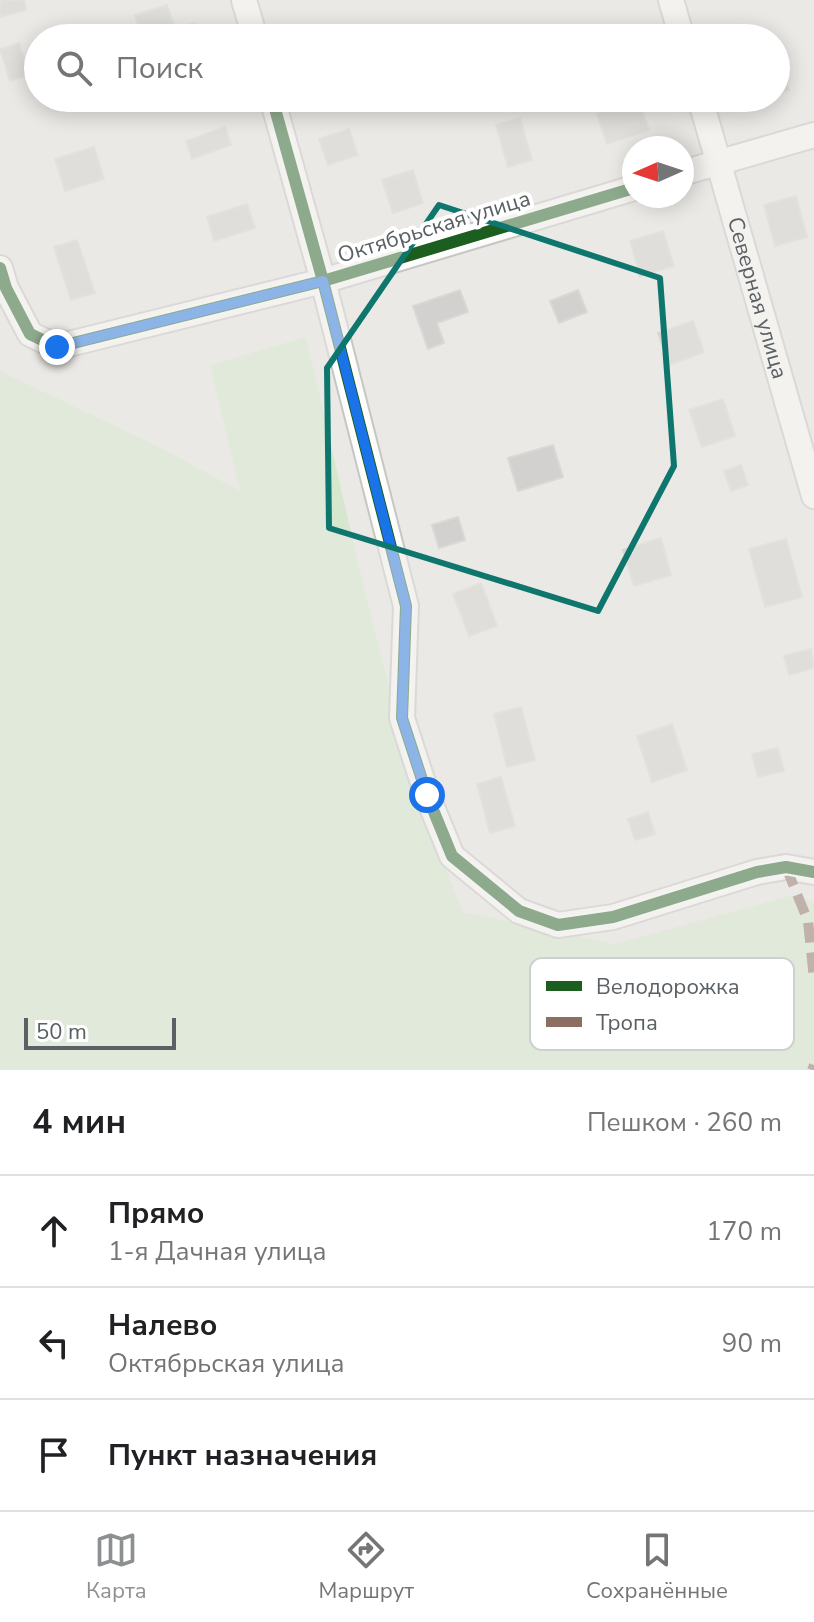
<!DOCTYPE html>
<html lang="ru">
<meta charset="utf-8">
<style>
:root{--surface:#fff;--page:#f2f2f2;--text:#202124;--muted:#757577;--line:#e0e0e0;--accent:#8d9091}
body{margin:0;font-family:"Nunito Sans",sans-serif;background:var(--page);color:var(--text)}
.compass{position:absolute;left:622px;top:136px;width:72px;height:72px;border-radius:50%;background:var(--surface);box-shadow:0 4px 20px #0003;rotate:267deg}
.scale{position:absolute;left:24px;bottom:20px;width:152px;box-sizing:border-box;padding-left:8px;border:4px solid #5a6064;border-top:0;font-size:22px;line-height:28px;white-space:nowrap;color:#5a6064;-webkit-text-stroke:6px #fff;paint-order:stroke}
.stop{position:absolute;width:24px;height:24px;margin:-18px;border:6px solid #1a73e8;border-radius:50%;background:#fff}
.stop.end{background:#1a73e8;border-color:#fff;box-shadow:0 2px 8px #0008}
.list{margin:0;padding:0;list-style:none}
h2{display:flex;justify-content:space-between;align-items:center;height:104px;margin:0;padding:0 32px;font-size:34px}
h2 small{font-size:26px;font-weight:400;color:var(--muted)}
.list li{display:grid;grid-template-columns:52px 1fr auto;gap:24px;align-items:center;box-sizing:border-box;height:112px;padding:0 32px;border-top:2px solid var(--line)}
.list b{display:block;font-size:30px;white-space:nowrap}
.list p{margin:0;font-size:26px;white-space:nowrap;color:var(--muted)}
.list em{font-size:26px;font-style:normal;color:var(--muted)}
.icon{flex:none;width:44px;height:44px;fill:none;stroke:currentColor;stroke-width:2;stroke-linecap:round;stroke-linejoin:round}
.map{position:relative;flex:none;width:814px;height:1070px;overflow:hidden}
.search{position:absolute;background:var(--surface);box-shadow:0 4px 20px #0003;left:24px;right:24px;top:24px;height:88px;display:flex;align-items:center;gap:20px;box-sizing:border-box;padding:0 28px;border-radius:44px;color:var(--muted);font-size:30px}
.sheet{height:440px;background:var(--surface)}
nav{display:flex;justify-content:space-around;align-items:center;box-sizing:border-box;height:112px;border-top:2px solid var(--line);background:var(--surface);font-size:22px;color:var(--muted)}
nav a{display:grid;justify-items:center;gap:4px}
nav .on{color:var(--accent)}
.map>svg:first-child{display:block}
.green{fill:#d5e8ce}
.building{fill:#d3d1cf;stroke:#dad8d4;stroke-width:2}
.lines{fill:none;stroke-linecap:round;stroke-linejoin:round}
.street-casing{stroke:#c6c6c5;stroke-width:28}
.street{stroke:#fcfcfb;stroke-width:24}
.quiet{stroke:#8d6e63;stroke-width:10;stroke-dasharray:20 10;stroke-linecap:butt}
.cycleway-casing{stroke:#fff;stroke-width:17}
.cycleway{stroke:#1b5e20;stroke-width:12}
.route{stroke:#1a73e8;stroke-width:10}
.marked{fill:none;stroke:#0f766e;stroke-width:6;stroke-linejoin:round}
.labels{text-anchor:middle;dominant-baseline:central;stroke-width:8;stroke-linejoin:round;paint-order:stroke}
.street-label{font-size:22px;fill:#5a6064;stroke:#fff}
.key{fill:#fff;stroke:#cecfd0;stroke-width:2}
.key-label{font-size:22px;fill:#5a6064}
</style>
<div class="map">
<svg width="814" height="1070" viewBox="0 0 814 1070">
<rect width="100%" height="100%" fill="#ebe9e5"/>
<path class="green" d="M306 337C352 530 389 728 463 912L614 944 794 895 814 902V1070H0V371L163 449 240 491 210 365Z"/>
<path class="building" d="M0 0H24L26 10 0 17Z
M167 5 173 23 140 32 135 15Z
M195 23 199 38H157L156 35Z
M19 43 29 75 10 81 0 49Z
M779 60 789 90 776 94V61Z
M44 98H66L67 101 48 108Z
M639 100 649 130 607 144 597 114Z
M520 118 532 160 508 167 496 125Z
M225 127 231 145 192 159 186 141Z
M349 129 358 155 328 165 319 139Z
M94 147 104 179 65 191 55 159Z
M413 170 423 203 393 213 382 180Z
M796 196 807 237 775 246 764 205Z
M247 204 255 228 214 241 207 217Z
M663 231 674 266 640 276 630 241Z
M77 240 95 293 71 300 54 247Z
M460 290 468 312 437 323 444 343 428 349 413 306Z
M578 290 587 312 559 323 550 301Z
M693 321 704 352 669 365 658 333Z
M723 399 735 436 702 447 689 410Z
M553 445 563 477 518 491 508 458Z
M741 465 748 485 731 491 724 471Z
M458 517 465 540 439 548 432 525Z
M661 538 671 575 634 586 623 550Z
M786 539 802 597 765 607 749 549Z
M481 583 497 626 469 636 453 594Z
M811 649 814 668 789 675 784 656Z
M521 707 535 760 507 767 494 714Z
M672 724 687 770 652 782 637 736Z
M778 748 784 771 758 777 752 754Z
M501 777 515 826 490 833 477 784Z
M648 812 655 834 635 840 628 819Z"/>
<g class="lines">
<g class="street-casing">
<g id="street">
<path d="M244 0 255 38"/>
<path d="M671 0 682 38"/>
<path d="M272 98 323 281 406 606 402 718 427 795 452 856 519 911 558 925 613 917 757 872 786 867 814 872"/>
<path id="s1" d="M700 98 814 496"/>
<path d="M682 173 814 135"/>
<path d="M0 268 6 288 30 334 57 347 323 281 634 188"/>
</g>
</g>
<use href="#street" class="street"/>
<path class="quiet" d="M786 867 808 921 814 979
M812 1070 814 1065"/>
<g class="cycleway-casing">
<path id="cycleway" d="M272 98 323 281 406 606 402 718 427 795 452 856 519 911 558 925 613 917 757 872 786 867 814 872
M0 268 6 288 30 334 57 347 323 281 634 188"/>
</g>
<use href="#cycleway" class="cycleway"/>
</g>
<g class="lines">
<path class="route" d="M57 347 323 281 406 606 402 718 427 795"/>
</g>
<path d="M0 0H814V1070H0ZM439 205 660 278 674 466 598 611 329 528 327 368Z" fill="#ebe9e5" fill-opacity=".55" fill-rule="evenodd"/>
<path class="marked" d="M439 205 660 278 674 466 598 611 329 528 327 368Z"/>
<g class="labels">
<g class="street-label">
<text transform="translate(434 227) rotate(-17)">Октябрьская улица</text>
<text stroke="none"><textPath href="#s1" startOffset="208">Северная улица</textPath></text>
</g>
</g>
<rect x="530" y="958" width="264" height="92" rx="12" class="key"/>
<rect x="546" y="981" width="36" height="10" fill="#1b5e20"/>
<rect x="546" y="1017" width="36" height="10" fill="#8d6e63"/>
<g class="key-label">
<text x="596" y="994">Велодорожка</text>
<text x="596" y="1030">Тропа</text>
</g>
</svg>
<svg class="compass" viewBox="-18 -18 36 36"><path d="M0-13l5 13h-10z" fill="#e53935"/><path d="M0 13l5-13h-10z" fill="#757577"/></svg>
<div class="scale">50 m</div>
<div class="stop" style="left:427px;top:795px"></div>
<div class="stop end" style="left:57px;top:347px"></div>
<div class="search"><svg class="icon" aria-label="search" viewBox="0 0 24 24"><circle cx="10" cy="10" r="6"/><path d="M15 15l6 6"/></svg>Поиск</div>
</div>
<section class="sheet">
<h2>4 мин<small>Пешком · 260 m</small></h2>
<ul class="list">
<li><svg class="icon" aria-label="ahead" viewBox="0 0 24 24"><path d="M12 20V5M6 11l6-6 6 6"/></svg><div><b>Прямо</b><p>1-я Дачная улица</p></div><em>170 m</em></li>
<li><svg class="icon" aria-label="left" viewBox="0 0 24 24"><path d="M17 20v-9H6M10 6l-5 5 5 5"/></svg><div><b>Налево</b><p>Октябрьская улица</p></div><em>90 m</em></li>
<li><svg class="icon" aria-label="arrive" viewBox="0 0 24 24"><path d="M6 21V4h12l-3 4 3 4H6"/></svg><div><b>Пункт назначения</b></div></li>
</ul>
</section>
<nav>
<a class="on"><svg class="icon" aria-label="map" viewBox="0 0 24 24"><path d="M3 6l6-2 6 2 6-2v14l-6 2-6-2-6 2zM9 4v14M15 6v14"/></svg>Карта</a>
<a><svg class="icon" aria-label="directions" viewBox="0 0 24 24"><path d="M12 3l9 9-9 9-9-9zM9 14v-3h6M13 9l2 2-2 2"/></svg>Маршрут</a>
<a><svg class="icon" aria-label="saved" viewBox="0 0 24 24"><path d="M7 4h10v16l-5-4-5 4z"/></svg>Сохранённые</a>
</nav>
